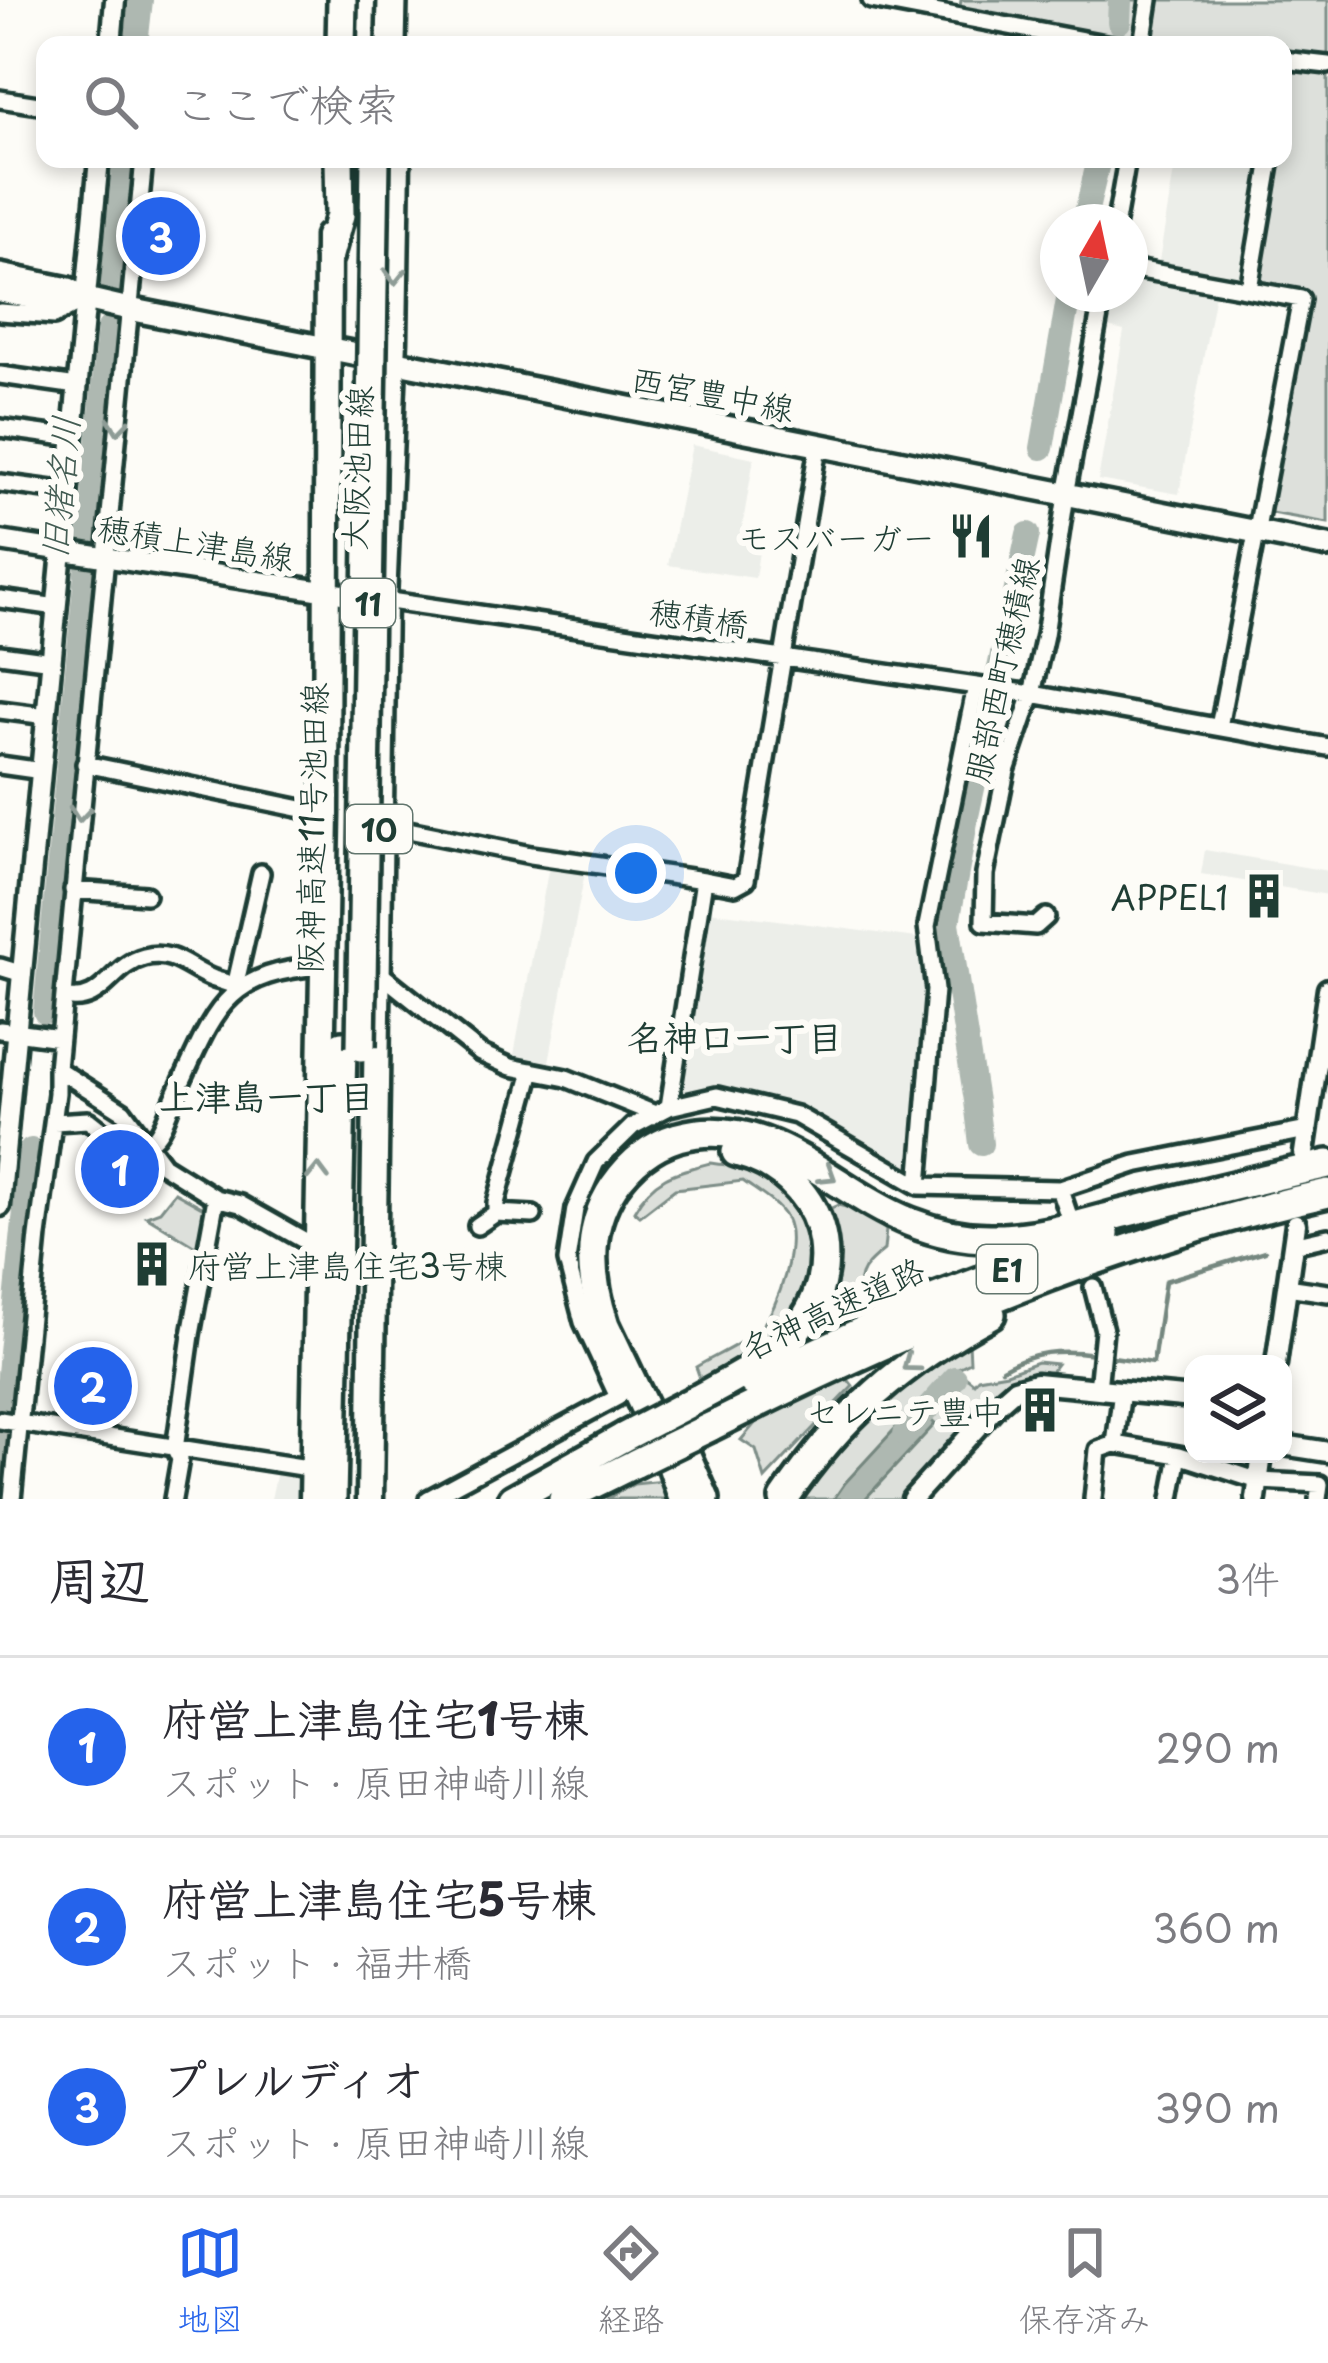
<!DOCTYPE html>
<html lang="ja">
<meta charset="utf-8">
<style>
:root{--surface:#fff;--page:#f7f7f7;--text:#2b2b33;--muted:#7c7c81;--line:#e1e1e2;--accent:#2563eb}
body{margin:0;font-family:"Playpen Sans","Klee One",sans-serif;background:var(--page);color:var(--text)}
.controls{position:absolute;right:36px;bottom:36px;display:grid;overflow:hidden;border-radius:24px;box-shadow:0 6px 18px #0003}
.controls button{width:108px;height:108px;display:grid;place-items:center;padding:0;border:0;border-bottom:3px solid var(--line);background:var(--surface);color:var(--text);font:60px sans-serif}
.compass{position:absolute;left:1040px;top:204px;width:108px;height:108px;border-radius:50%;background:var(--surface);box-shadow:0 6px 18px #0003;rotate:9deg}
.you{position:absolute;left:636px;top:873px;width:42px;height:42px;margin:-30px;border:9px solid #fff;border-radius:50%;background:#1a73e8;box-shadow:0 0 0 18px #1a73e833}
.badge{display:grid;place-items:center;width:78px;height:78px;border-radius:50%;background:var(--accent);color:#fff;font-size:39px;font-weight:700}
.pin{position:absolute;translate:-50% -50%;border:6px solid #fff;box-shadow:0 3px 12px #0006}
.list{margin:0;padding:0;list-style:none}
h2{display:flex;justify-content:space-between;align-items:center;height:156px;margin:0;padding:0 48px;font-size:51px}
h2 small{font-size:39px;font-weight:400;color:var(--muted)}
.list li{display:grid;grid-template-columns:78px 1fr auto;gap:36px;align-items:center;box-sizing:border-box;height:180px;padding:0 48px;border-top:3px solid var(--line)}
.list b{display:block;font-size:45px;white-space:nowrap}
.list p{margin:0;font-size:39px;white-space:nowrap;color:var(--muted)}
.list em{font-size:39px;font-style:normal;color:var(--muted)}
.icon{flex:none;width:66px;height:66px;fill:none;stroke:currentColor;stroke-width:2;stroke-linecap:round;stroke-linejoin:round}
.map{position:relative;flex:none;width:1328px;height:1499px;overflow:hidden}
.search{position:absolute;background:var(--surface);box-shadow:0 6px 18px #0003;left:36px;right:36px;top:36px;height:132px;display:flex;align-items:center;gap:30px;box-sizing:border-box;padding:0 42px;border-radius:24px;color:var(--muted);font-size:45px}
.sheet{height:696px;background:var(--surface)}
nav{display:flex;justify-content:space-around;align-items:center;box-sizing:border-box;height:168px;border-top:3px solid var(--line);background:var(--surface);font-size:33px;color:var(--muted)}
nav a{display:grid;justify-items:center;gap:6px}
nav .on{color:var(--accent)}
.map>svg:first-child{display:block}
.built{fill:#eceee9}
.green{fill:#dde0db;stroke:#7e8e88;stroke-width:3}
.water{fill:#aeb8b1;stroke:#75877f;stroke-width:3}
.lines{fill:none;stroke-linecap:round;stroke-linejoin:round}
.stream{stroke:#75877f;stroke-width:4.5}
.river{stroke:#aeb8b1;stroke-width:24}
.minor-casing{stroke:#1f3d34;stroke-width:24}
.tertiary-casing{stroke:#1f3d34;stroke-width:27}
.secondary-casing{stroke:#1f3d34;stroke-width:30}
.primary-casing{stroke:#1f3d34;stroke-width:33}
.motorway-casing{stroke:#1f3d34;stroke-width:36}
.minor{stroke:#fdfcf7;stroke-width:15}
.tertiary{stroke:#fdfcf7;stroke-width:18}
.secondary{stroke:#fdfcf7;stroke-width:21}
.primary{stroke:#fdfcf7;stroke-width:24}
.motorway{stroke:#fdfcf7;stroke-width:27}
.motorway-bridge-casing{stroke:#1f3d34;stroke-width:36;stroke-linecap:butt}
.motorway-bridge{stroke:#fdfcf7;stroke-width:27}
.oneway{stroke:#8e9c96}
.labels{text-anchor:middle;dominant-baseline:central;stroke-width:12;stroke-linejoin:round;paint-order:stroke}
.shield{fill:#fdfcf7;stroke:#62766e;stroke-width:3}
.shield-label{font-size:30px;font-weight:bold;fill:#1f3d34}
.street-label{font-size:33px;fill:#1f3d34;stroke:#fdfcf7}
.poi-label{font-size:33px;fill:#1f3d34;stroke:#fdfcf7;text-anchor:end}
.water-label{font-size:36px;font-style:italic;fill:#435c53;stroke:#fdfcf7}
.neighbourhood-label{font-size:36px;font-weight:bold;fill:#1f3d34;stroke:#fdfcf7}
</style>
<div class="map">
<svg width="1328" height="1499" viewBox="0 0 1328 1499">
<rect width="100%" height="100%" fill="#fdfcf7"/>
<filter id="ink" filterUnits="userSpaceOnUse"><feTurbulence type="fractalNoise" baseFrequency=".00833" numOctaves="2"/><feDisplacementMap in="SourceGraphic" scale="24" xChannelSelector="R" yChannelSelector="G"/><feConvolveMatrix kernelMatrix="1 2 1 2 8 2 1 2 1" color-interpolation-filters="sRGB"/></filter>
<g filter="url(#ink)">
<path class="built" d="M1176 159H1265L1245 276 1241 282 1158 267Z
M1130 278 1215 293 1179 494 1098 480 1124 331 1104 326 1110 294H1130Z
M692 445 754 458 740 540 760 545 755 578 668 565Z
M1205 850 1328 871V895L1201 874Z
M549 866 585 872 548 1067 513 1060Z
M708 911 924 939 929 987 919 1168 912 1172 800 1107 730 1091 686 1094 679 1090Z
M277 1471 301 1474 300 1499H271Z"/>
<path class="green" d="M961 0H1328V523L1265 512 1308 294 1263 285 1257 275 1277 159H1283V45H1231L1092 32 960 7Z
M710 1163C722 1165 736 1165 747 1169 776 1181 807 1214 809 1245 812 1277 796 1317 773 1338 753 1356 724 1368 701 1381L696 1367C714 1356 747 1342 761 1327 779 1307 799 1243 786 1218 778 1203 756 1191 743 1181L675 1189 640 1216 634 1211C653 1177 675 1172 710 1163Z
M175 1192 209 1211 202 1242H198L197 1247 146 1216 160 1211Z
M838 1205 862 1211 886 1230 884 1250C858 1271 856 1277 862 1311L821 1331 818 1319C843 1279 845 1254 829 1209Z
M969 1342 970 1362 956 1369 974 1383 978 1378 1007 1373 1037 1362 1057 1364 1048 1376 999 1394 900 1499H802C836 1449 876 1400 927 1365 940 1356 955 1349 969 1342Z
M846 1377 853 1386 765 1479 756 1450 741 1440 762 1415Z
M664 1481 670 1499H606L634 1484Z"/>
<path class="water" d="M916 1406 935 1424 865 1499H834L845 1483Z"/>
<g class="lines">
<path class="stream" d="M1106 1356 1153 1363 1165 1281 1265 1251
M1002 1369C1032 1351 1060 1349 1095 1354"/>
<path class="river" d="M1119 22 1120 0
M136 45 141 0
M1084 222 1099 159
M112 283 125 159
M1042 448 1069 294
M45 1012 109 328
M981 1144 976 1101 948 923 967 816 1028 534
M905 1434 955 1378
M0 1465 31 1150"/>
<g class="minor-casing">
<path id="minor" d="M871 0 1110 45
M1142 45 1149 0
M1283 60 1328 65
M0 99 45 106
M1116 222 1127 159
M1130 268 1301 299 1219 727
M1249 289 1271 159
M0 312 54 316 73 306
M0 375 77 386
M0 428 73 438
M0 483 68 492
M0 599 57 607
M383 600 1032 694 1328 747
M0 654 52 661
M0 710 47 716
M85 764 326 814
M0 765 42 771
M379 824 531 855 704 880
M73 890 146 895
M1046 917 1036 926 984 922 985 874 1006 771 1032 694 1045 635 1066 495 1103 294
M0 967 23 974
M377 971 480 1053 511 1067 566 1078 655 1114
M64 997C103 1006 110 966 144 957 174 949 189 970 214 979 223 982 232 984 241 988L237 978 261 873
M0 1030 60 1038
M57 1069 123 1111 163 1165 216 1198 240 1204 316 1247
M669 1107 704 880 735 886 746 880 818 447
M54 1122 88 1120 130 1153C137 1148 148 1144 154 1138 164 1129 169 1108 175 1096 214 1014 221 972 323 966
M919 1186 935 990 927 926 976 686
M1060 1189 1069 1216
M496 1213V1203L532 1071
M477 1226 496 1213 533 1215
M1293 1245 1328 1237
M1093 1287 1104 1330 1098 1389
M1287 1287 1328 1293
M0 1420 314 1469
M1115 1444 1179 1455 1259 1481 1320 1484 1318 1499
M12 1499 38 1236 57 1093V1069L144 159
M173 1499 180 1459 175 1449 191 1335 216 1198
M428 1499 618 1397 583 1322 567 1261 575 1209 596 1162 633 1126 669 1107 717 1096 796 1115 919 1186 1060 1189 1135 1164 1307 1130
M1093 1499 1098 1450 1115 1444 1122 1391
M1171 1499 1179 1455"/>
</g>
<g class="tertiary-casing">
<path id="tertiary" d="M111 45 115 0
M0 541 375 599
M1304 1153 1328 989
M0 1206 99 159
M1276 1364 1296 1224
M1283 1445 1328 1452
M912 1499 999 1403 1015 1389 1036 1383 1193 1398
M1256 1499 1262 1454"/>
</g>
<g class="secondary-casing">
<path id="secondary" d="M0 275 69 289 86 299 129 309 1328 546
M0 291 66 304 86 299"/>
</g>
<g class="primary-casing">
<path id="primary" d="M313 1499 326 814 328 236
M370 1499 383 600 394 340 397 159"/>
</g>
<g class="motorway-casing">
<path id="motorway" d="M341 45 342 0
M391 45 392 0
M396 159V163
M329 255 340 215 339 159
M753 1382 920 1304 1105 1234
M697 1399C730 1381 766 1364 791 1336 853 1269 823 1174 736 1152
M710 1427C908 1328 1111 1241 1328 1193
M682 1446 705 1499
M332 1499 342 1045
M513 1499 624 1437
M563 1499 636 1463
M683 1499 671 1463 605 1325C589 1278 585 1229 614 1186 630 1163 652 1145 678 1137 770 1112 832 1191 910 1222 935 1232 964 1238 990 1238 1036 1239 1081 1224 1124 1213 1192 1196 1260 1179 1328 1164
M784 1499C841 1415 902 1362 991 1314"/>
</g>
<use href="#minor" class="minor"/>
<use href="#tertiary" class="tertiary"/>
<use href="#secondary" class="secondary"/>
<use href="#primary" class="primary"/>
<use href="#motorway" class="motorway"/>
<g class="motorway-bridge-casing">
<path id="motorway-bridge" d="M361 1047 375 159
M624 1437 697 1399
M636 1463 710 1427"/>
</g>
<use href="#motorway-bridge" class="motorway-bridge"/>
</g>
<defs><path id="oneway-chevron" d="M-2-3.5L2.5 0L-2 3.5" fill="none" stroke-width="1.6" stroke-linecap="round" stroke-linejoin="round" transform="scale(3)"/></defs>
<g class="oneway">
<use href="#oneway-chevron" transform="translate(395 276) rotate(91)"/>
<use href="#oneway-chevron" transform="translate(118 426) rotate(96)"/>
<use href="#oneway-chevron" transform="translate(80 814) rotate(95)"/>
<use href="#oneway-chevron" transform="translate(318 1172) rotate(-89)"/>
<use href="#oneway-chevron" transform="translate(828 1175) rotate(32)"/>
<use href="#oneway-chevron" transform="translate(910 1364) rotate(144)"/>
</g>
</g>
<defs>
<g id="restaurant-bare" transform="scale(3.6)"><path d="M-5-6h1v4h1v-4h1v4h1v-4h1v5L-1.5 .5V6h-2V.5L-5-1ZM5-6V6H3V1.5H1.5Q1.5-4 5-6Z" fill="#1f3d34" stroke="#fdfcf7" stroke-width="2.5" paint-order="stroke"/></g>
<g id="building-bare" transform="scale(3.6)"><path d="M-4-6H4V6H1V3H-1V6H-4ZM-2.5-4.3h1.7v1.8h-1.7ZM.8-4.3h1.7v1.8H.8ZM-2.5-1h1.7V.8h-1.7ZM.8-1h1.7V.8H.8Z" fill="#1f3d34" stroke="#fdfcf7" stroke-width="2.5" paint-order="stroke"/></g>
</defs>
<g fill-rule="evenodd">
<use href="#restaurant-bare" x="971" y="536"/>
<use href="#building-bare" x="1264" y="896"/>
<use href="#building-bare" x="152" y="1264"/>
<use href="#building-bare" x="1040" y="1410"/>
</g>
<g class="labels">
<g class="shield">
<rect x="341" y="579" width="54" height="48" rx="9"/>
<rect x="346" y="805" width="66" height="48" rx="9"/>
<rect x="977" y="1245" width="60" height="48" rx="9"/>
</g>
<g class="shield-label">
<text x="368" y="603">11</text>
<text x="379" y="829">10</text>
<text x="1007" y="1269">E1</text>
</g>
<g class="street-label">
<text transform="translate(713 392) rotate(11)">西宮豊中線</text>
<text transform="translate(355 468) rotate(-88)">大阪池田線</text>
<text transform="translate(196 541) rotate(9)">穂積上津島線</text>
<text transform="translate(699 616) rotate(8)">穂積橋</text>
<text transform="translate(1000 669) rotate(-77)">服部西町穂積線</text>
<text transform="translate(310 828) rotate(-89)">阪神高速11号池田線</text>
<text transform="translate(832 1307) rotate(-25)">名神高速道路</text>
</g>
<g class="poi-label">
<text x="935" y="536">モスバーガー</text>
<text x="1228" y="896">APPEL1</text>
<text x="188" y="1264" text-anchor="start">府営上津島住宅3号棟</text>
<text x="1004" y="1410">セレニテ豊中</text>
</g>
<g class="water-label">
<text transform="translate(58 487) rotate(-85)">旧猪名川</text>
</g>
<g class="neighbourhood-label">
<text x="735" y="1036">名神口一丁目</text>
<text x="267" y="1095">上津島一丁目</text>
</g>
</g>
</svg>
<div class="controls">
<button><svg class="icon" aria-label="layers" viewBox="0 0 24 24"><path d="M12 4l9 5-9 5-9-5zM3 14l9 5 9-5"/></svg></button>
</div>
<svg class="compass" viewBox="-18 -18 36 36"><path d="M0-13l5 13h-10z" fill="#e53935"/><path d="M0 13l5-13h-10z" fill="#7c7c81"/></svg>
<div class="you"></div>
<div class="pin badge" style="left:120px;top:1169px">1</div>
<div class="pin badge" style="left:93px;top:1386px">2</div>
<div class="pin badge" style="left:161px;top:236px">3</div>
<div class="search"><svg class="icon" aria-label="search" viewBox="0 0 24 24"><circle cx="10" cy="10" r="6"/><path d="M15 15l6 6"/></svg>ここで検索</div>
</div>
<section class="sheet">
<h2>周辺<small>3件</small></h2>
<ul class="list">
<li><span class="badge">1</span><div><b>府営上津島住宅1号棟</b><p>スポット · 原田神崎川線</p></div><em>290 m</em></li>
<li><span class="badge">2</span><div><b>府営上津島住宅5号棟</b><p>スポット · 福井橋</p></div><em>360 m</em></li>
<li><span class="badge">3</span><div><b>プレルディオ</b><p>スポット · 原田神崎川線</p></div><em>390 m</em></li>
</ul>
</section>
<nav>
<a class="on"><svg class="icon" aria-label="map" viewBox="0 0 24 24"><path d="M3 6l6-2 6 2 6-2v14l-6 2-6-2-6 2zM9 4v14M15 6v14"/></svg>地図</a>
<a><svg class="icon" aria-label="directions" viewBox="0 0 24 24"><path d="M12 3l9 9-9 9-9-9zM9 14v-3h6M13 9l2 2-2 2"/></svg>経路</a>
<a><svg class="icon" aria-label="saved" viewBox="0 0 24 24"><path d="M7 4h10v16l-5-4-5 4z"/></svg>保存済み</a>
</nav>
